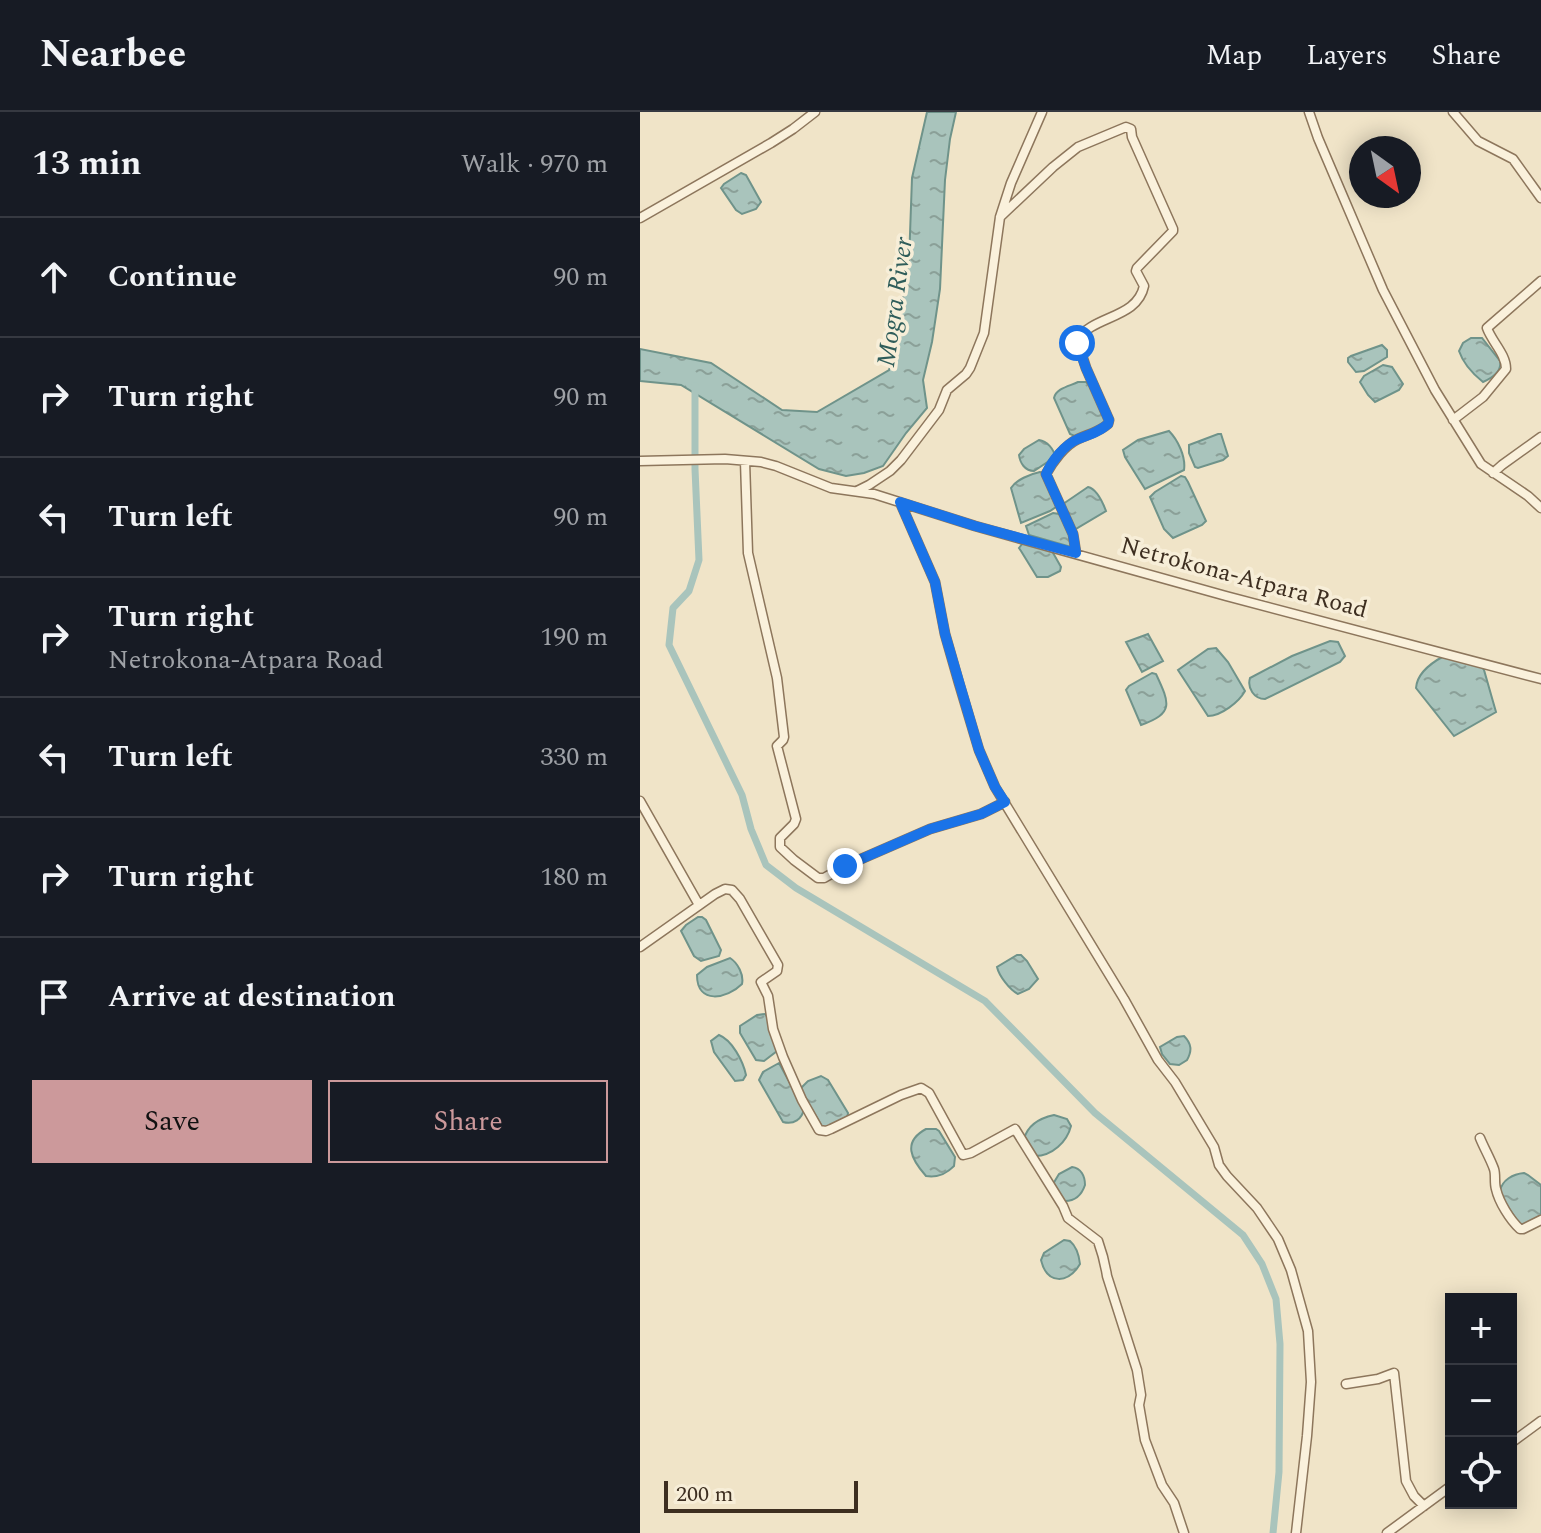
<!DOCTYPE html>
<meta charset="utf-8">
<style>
:root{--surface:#171b24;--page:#20242c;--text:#f1f3f6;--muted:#9ea1a6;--line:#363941;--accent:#cc999b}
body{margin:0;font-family:Spectral,serif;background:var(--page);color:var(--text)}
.controls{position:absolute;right:24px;bottom:24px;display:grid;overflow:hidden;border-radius:0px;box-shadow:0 4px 20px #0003}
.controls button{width:72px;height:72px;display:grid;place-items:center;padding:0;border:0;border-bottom:2px solid var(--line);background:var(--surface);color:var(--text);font:40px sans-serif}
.compass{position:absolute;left:709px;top:24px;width:72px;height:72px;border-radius:50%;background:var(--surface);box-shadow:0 4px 20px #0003;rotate:147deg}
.scale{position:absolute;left:24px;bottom:20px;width:194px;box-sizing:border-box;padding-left:8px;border:4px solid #3d2e20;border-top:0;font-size:22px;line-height:28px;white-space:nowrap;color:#3d2e20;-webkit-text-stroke:6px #f7eed8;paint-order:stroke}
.stop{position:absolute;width:24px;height:24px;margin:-18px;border:6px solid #1a73e8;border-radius:50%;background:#fff}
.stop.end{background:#1a73e8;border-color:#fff;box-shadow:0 2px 8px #0008}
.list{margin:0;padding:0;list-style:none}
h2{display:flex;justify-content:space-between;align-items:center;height:104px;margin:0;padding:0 32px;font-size:34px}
h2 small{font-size:26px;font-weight:400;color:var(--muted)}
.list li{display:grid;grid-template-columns:52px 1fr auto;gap:24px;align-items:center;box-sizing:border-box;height:120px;padding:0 32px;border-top:2px solid var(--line)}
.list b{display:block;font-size:30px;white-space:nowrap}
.list p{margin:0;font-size:26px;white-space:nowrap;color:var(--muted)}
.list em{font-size:26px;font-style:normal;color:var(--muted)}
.actions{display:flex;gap:16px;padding:24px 32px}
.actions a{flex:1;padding:18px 0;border:2px solid var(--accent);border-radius:0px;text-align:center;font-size:28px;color:var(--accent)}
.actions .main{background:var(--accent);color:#111}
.icon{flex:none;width:44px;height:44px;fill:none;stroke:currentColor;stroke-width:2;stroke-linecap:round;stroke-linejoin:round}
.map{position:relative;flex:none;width:901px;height:1421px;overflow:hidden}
header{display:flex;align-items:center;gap:48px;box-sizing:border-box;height:112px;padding:0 40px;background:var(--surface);border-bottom:2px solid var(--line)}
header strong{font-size:38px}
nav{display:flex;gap:44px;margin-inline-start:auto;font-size:28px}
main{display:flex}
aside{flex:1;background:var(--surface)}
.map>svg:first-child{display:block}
.water{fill:url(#water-ripples);stroke:#6f938a;stroke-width:2}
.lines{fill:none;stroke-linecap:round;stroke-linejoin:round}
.canal{stroke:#a9c4bc;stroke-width:7}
.minor-casing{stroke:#8d765c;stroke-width:11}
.minor{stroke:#faf1dc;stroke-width:8}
.route{stroke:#1a73e8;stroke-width:10}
.labels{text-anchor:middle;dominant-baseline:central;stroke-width:7;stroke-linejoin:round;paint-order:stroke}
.street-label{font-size:24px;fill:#3d2e20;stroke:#f7eed8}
.water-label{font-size:26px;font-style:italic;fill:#2f5d5a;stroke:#f7eed8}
</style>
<header>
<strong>Nearbee</strong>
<nav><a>Map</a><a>Layers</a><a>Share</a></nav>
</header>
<main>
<aside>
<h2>13 min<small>Walk · 970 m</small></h2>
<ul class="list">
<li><svg class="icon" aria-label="ahead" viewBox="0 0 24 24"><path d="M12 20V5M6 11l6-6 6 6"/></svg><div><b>Continue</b></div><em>90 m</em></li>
<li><svg class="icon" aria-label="right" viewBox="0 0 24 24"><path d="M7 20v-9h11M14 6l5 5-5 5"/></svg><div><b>Turn right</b></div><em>90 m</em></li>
<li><svg class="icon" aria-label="left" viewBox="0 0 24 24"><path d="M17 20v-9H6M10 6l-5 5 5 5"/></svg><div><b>Turn left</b></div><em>90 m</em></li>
<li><svg class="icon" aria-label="right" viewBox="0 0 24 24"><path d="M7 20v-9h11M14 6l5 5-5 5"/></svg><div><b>Turn right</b><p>Netrokona-Atpara Road</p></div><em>190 m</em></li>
<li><svg class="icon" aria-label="left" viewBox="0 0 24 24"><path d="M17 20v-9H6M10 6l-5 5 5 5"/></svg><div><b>Turn left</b></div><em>330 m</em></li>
<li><svg class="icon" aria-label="right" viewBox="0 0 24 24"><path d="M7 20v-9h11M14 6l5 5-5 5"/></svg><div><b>Turn right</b></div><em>180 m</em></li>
<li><svg class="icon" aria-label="arrive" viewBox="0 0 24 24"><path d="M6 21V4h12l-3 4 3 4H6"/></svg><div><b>Arrive at destination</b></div></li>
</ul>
<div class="actions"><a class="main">Save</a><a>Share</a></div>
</aside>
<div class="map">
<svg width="901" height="1421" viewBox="0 0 901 1421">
<defs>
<pattern id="water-ripples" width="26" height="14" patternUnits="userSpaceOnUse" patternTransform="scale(2)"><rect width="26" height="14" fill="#a9c4bc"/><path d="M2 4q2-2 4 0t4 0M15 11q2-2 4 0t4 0" fill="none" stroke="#8ba098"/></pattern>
</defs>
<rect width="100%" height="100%" fill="#f0e4c8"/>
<path class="water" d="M287 0H316L310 27 305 68 300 177 292 230 283 268 287 296 266 321 243 354 224 361 206 364 179 357 41 273 0 269V237L71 251 142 298 177 300 249 258 254 241 269 150 272 66Z
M101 61 106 63 121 90 116 97 102 102 96 98 81 76 84 72Z
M831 226H842L860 249C862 259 852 266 843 270 833 262 823 251 819 239L823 231Z
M742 233 747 238V245L724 259 716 260 708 250V246L711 244Z
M743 253 752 255 763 272 759 278 735 290 728 283 720 270 724 264Z
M438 270H446L449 273 464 303 466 312 437 325 430 322 414 286C416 276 430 274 438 270Z
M529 319C538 328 546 345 544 358L505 377 485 345 483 338 498 328Z
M578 322H581L588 344 583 348 558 356 555 355 549 341V333Z
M399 328C407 329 414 337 415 345L394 359C385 359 380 351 379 343L384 337Z
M400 360 403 361 415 390 416 395 410 399 381 411 371 376C376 368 390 362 400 360Z
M541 364 545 365 548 370 566 409 562 413 533 426 524 417 510 385 515 380Z
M448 375C457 377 463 391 466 399L434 418 423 392Z
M413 401 419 402 429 418 431 435 389 423 386 414Z
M383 431 412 439 421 455 420 459 408 465H397L381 439 379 436Z
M508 522 523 549 502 560 486 530Z
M690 529 698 530 705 544 700 550 625 587C614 587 607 576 610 566L652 544Z
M576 536 588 550 605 579C599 590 581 604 568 604L538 558 568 537Z
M804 544 841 553 844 558 856 600 814 624 776 576C777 561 791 551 804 544Z
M512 561 516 562C530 592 534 601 501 613L486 578 489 574Z
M58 805H62L66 808 81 838 79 844 61 849 54 844 41 819 46 813Z
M377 843H381L387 849 398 867 389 877 378 882C370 878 359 864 357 855Z
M90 846C98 851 104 863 102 872 87 887 57 893 57 863L67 855Z
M125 902 129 907 137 939 124 949 116 948 100 921V914L117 903Z
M79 923C92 928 103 949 106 963L103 968 95 969 74 940 71 929Z
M544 924C552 932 552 939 547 948L539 953 530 952 522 942 520 935 537 925Z
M139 951 164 997C162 1007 154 1013 143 1010L119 968 123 960Z
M181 964 188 968 208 1001 207 1007 184 1018 160 977 168 969Z
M414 1003 427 1007 431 1014C427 1030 412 1044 395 1044L384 1027C388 1012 400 1006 414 1003Z
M286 1017H296L299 1019 315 1045 314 1054C306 1062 298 1066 286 1064 271 1047 262 1030 286 1017Z
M432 1055C441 1056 445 1064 445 1073 442 1082 436 1089 425 1089L422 1087 413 1072 419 1062Z
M884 1061 888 1063 901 1073V1103L886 1113H880L864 1089 860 1079C862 1068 873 1062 884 1061Z
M424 1128 430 1129C437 1135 439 1143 440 1152 428 1172 407 1173 401 1148L404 1141Z"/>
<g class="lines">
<path class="canal" d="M55 274V357L59 448 49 479 33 496 29 533 102 683 111 717 126 753 156 776 345 889 455 1001 603 1123 622 1152 636 1187 640 1232 639 1360 633 1421"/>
<g class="minor-casing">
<path id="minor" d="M669 0 678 26 743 178 795 278 841 352 888 384 901 396
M813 0 838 29 873 47 901 86
M360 105 413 55 438 35 486 15 491 17 492 25 533 117V119L497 156 496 159 504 174C497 207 453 203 437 228L446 256 469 308 468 312C459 320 449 322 438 327 425 333 413 349 406 362L433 422 436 441
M0 106 131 31 153 17 175 0
M813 308 843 285 866 257C866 242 852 230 847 216L901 169
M0 349 85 347 121 350 136 354 191 376 234 382 335 414 586 484 901 567
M105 349 108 441 137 566 144 625 143 628 137 634 156 707 154 712 140 726V735L154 748 178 766H184L205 754 290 717 341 702 365 690
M853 361 862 353 901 325
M217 379 229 373 250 359 261 348 299 298 307 278 326 262 330 256 344 221 360 105 371 71 402 0
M260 390 295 470 305 522 319 571 339 638 355 675 484 887 518 948 535 970 574 1035 579 1053 587 1064 617 1096 638 1127 651 1158 668 1219 671 1270 667 1324 656 1421
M0 689 59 793
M0 835 75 782 85 777 92 778 100 787 138 853 137 859 121 870 128 884 133 917 143 945 162 988 179 1018 186 1019 191 1017 261 983 281 976 289 981 323 1043 331 1041 375 1017 423 1094 428 1106 458 1129C462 1140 465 1151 467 1164L497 1258 501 1283 499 1293 505 1328 522 1373 534 1391 544 1421
M840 1026C844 1036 850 1046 854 1057 856 1063 854 1070 856 1077 859 1090 870 1108 880 1117H883L901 1108
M706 1272 738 1267 754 1261 766 1369 774 1384 784 1394
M871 1331 901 1309
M747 1421 811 1374"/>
</g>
<use href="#minor" class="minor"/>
</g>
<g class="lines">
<path class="route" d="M205 754 290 717 341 702 365 690 355 675 339 638 305 522 295 470 260 390 335 414 436 441 433 422 406 362C412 349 424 333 438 327 449 323 459 320 468 312L469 308 446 256 437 231"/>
</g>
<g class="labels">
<g class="street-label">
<text transform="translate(604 466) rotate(15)">Netrokona-Atpara Road</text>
</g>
<g class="water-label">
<text transform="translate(255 190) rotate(-82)">Mogra River</text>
</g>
</g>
</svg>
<div class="controls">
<button>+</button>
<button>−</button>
<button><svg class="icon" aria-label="locate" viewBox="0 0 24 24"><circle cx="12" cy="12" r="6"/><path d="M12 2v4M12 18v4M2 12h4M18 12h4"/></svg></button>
</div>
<svg class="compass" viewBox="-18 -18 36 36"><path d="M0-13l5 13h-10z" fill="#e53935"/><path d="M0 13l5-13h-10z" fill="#9ea1a6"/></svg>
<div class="scale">200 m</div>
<div class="stop" style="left:437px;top:231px"></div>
<div class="stop end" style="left:205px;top:754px"></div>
</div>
</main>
